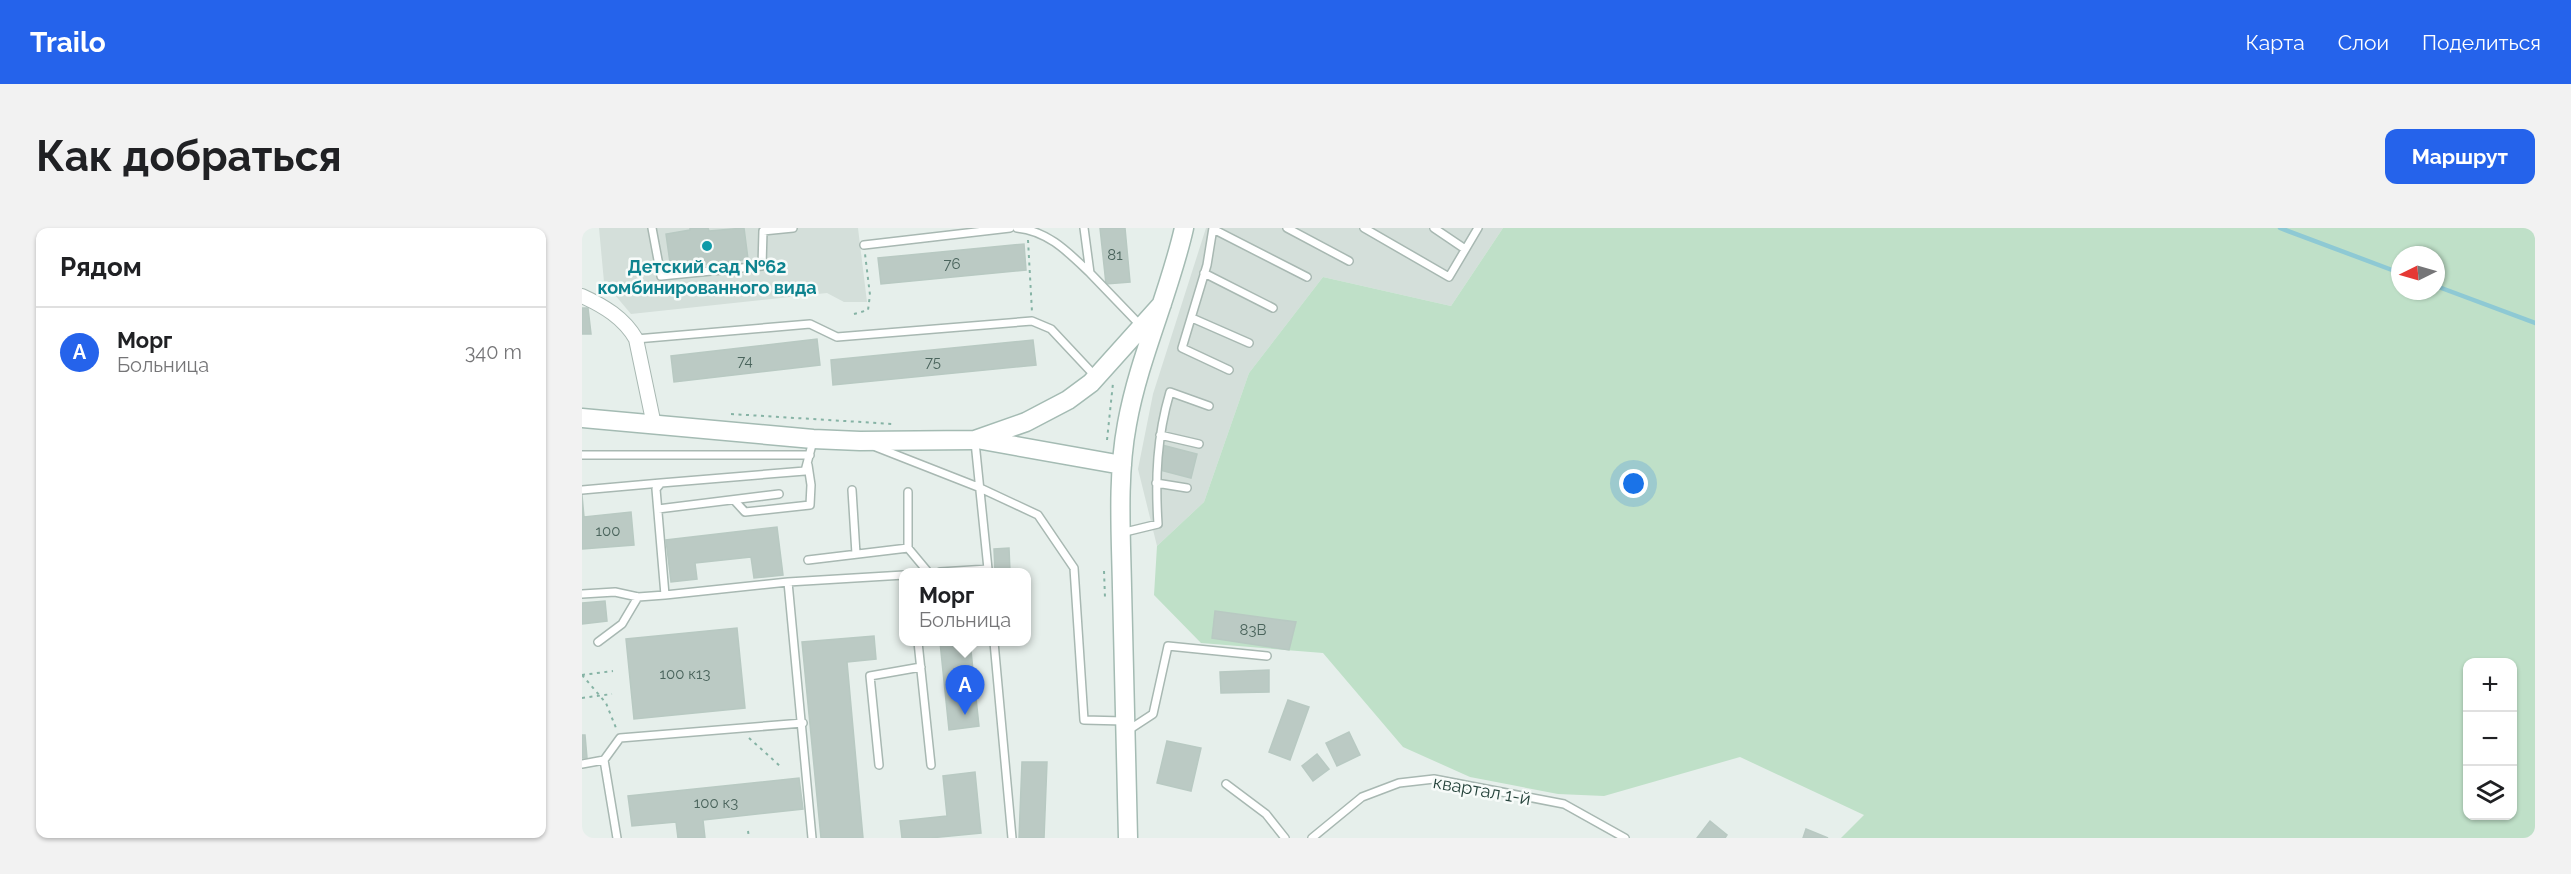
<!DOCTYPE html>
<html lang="ru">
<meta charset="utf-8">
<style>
:root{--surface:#fff;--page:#f2f2f2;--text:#202124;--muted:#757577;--line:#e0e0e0;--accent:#2563eb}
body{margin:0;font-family:Raleway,sans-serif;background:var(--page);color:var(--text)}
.controls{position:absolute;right:18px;bottom:18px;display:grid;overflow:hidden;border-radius:12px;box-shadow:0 2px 4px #0004}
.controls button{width:54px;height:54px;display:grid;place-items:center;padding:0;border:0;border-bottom:2px solid var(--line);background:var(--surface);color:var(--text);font:30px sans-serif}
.compass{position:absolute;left:1809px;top:18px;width:54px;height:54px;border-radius:50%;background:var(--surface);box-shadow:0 2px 4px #0004;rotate:265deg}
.you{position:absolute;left:1052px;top:256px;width:21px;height:21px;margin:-15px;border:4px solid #fff;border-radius:50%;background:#1a73e8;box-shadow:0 0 0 9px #1a73e833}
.badge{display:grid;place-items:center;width:39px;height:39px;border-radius:50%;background:var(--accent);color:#fff;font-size:20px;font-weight:700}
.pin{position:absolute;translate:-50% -50px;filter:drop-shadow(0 2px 3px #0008)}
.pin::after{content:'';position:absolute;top:32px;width:21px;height:18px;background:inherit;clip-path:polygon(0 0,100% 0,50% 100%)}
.popup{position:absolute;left:317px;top:340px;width:132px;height:78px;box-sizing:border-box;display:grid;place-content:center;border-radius:12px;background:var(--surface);filter:drop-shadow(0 2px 4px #0005);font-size:20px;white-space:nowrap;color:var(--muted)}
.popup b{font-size:22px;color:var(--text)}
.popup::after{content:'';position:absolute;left:50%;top:100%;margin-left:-12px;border:12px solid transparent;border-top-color:var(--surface)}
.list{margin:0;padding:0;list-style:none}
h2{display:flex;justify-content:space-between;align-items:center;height:78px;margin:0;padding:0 24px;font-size:26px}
h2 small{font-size:20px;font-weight:400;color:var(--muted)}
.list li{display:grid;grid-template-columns:39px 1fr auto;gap:18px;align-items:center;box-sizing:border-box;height:90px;padding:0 24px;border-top:2px solid var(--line)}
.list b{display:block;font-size:22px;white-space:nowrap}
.list p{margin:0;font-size:20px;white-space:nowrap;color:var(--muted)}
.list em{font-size:20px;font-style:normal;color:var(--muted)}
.icon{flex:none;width:33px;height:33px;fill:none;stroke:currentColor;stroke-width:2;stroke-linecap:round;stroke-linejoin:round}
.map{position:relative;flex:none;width:1953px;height:610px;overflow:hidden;border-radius:12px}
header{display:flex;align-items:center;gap:36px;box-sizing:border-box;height:84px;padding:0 30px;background:var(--accent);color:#fff}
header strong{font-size:28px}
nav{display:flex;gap:33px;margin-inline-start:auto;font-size:21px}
.intro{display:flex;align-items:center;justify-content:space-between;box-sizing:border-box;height:144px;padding:0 36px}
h1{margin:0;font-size:42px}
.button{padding:15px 27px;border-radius:12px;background:var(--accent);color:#fff;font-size:21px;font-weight:700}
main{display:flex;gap:36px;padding:0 36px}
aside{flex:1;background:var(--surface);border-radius:12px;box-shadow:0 2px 4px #0004}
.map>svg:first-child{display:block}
.built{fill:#d4dfda}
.green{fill:#bfe0c8;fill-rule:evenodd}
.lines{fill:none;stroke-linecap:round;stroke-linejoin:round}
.stream{stroke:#8ec9d4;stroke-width:4.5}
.building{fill:#bbcac4;stroke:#b8c9c2;stroke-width:1.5}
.lane-casing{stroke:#a8b8b2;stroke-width:10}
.street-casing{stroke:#a8b8b2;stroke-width:16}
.secondary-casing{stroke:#a4bbb3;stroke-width:21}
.path{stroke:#86b3a5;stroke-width:2;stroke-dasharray:3 4.5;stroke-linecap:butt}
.lane{stroke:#fff;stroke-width:7}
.street{stroke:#fff;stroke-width:14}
.secondary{stroke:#fff;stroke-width:18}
.culture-dot{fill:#0f9aa8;stroke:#f7fbf9;stroke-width:2}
.labels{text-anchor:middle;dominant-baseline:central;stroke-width:5;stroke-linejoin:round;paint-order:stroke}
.number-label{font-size:15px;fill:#4a645c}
.culture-label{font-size:18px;font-weight:bold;fill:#0d838f;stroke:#f7fbf9}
.street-label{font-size:18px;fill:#24423a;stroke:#f7fbf9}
</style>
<header>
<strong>Trailo</strong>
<nav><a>Карта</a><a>Слои</a><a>Поделиться</a></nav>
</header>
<div class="intro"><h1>Как добраться</h1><a class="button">Маршрут</a></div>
<main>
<aside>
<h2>Рядом<small></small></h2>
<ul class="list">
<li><span class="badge">A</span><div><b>Морг</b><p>Больница</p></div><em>340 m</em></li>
</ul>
</aside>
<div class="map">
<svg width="1953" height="610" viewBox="0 0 1953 610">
<rect width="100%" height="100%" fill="#e6efeb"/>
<path class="built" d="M17 0H276L285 74H262L245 65 49 86 22 54Z
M624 0H921L869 78 741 49 667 145 622 274 575 318 556 241 571 166Z"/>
<path class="green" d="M921 0H1953V610H1259L1282 587 1158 529 1022 568 976 566 888 549 821 519 741 425 619 415 572 367 575 318 622 274 667 145 741 49 869 78ZM1818 27H1854V63H1818ZM1886 434H1930V588H1886Z"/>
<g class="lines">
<path class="stream" d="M1698 0 1818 45
M1854 58 1953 95"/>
</g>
<path class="building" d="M108 0H126L127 3 162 0 166 31 89 42 84 6 108 2Z
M518 0H543L548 54 524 56Z
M442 16 444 42 299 56 296 30Z
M0 80H6L9 106H0Z
M235 111 238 137 92 154 89 128Z
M451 112 454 137 251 157 249 132Z
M580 217 615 226 609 250 574 241Z
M0 267 2 289 49 284 52 317 0 321Z
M195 299 201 347 172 350 169 329 113 335 115 351 89 354 84 312Z
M427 320 428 344H413L412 321Z
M23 373 25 393 0 396V375Z
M633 383 714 394 707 422 630 410Z
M155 400 163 480 52 491 44 411Z
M292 408 294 431 265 434 281 610H239L220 414Z
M358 414H388L397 498 367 502Z
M687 442V464L639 465 638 444Z
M706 472 727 479 708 532 687 524Z
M767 504 778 527 755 538 744 515Z
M0 507H3L5 530H0Z
M585 513 619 520 609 563 575 555Z
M735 526 747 541 731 553 720 538Z
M440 534H465L462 610H437Z
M393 544 399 605 348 610H320L318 593 365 588 361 548Z
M217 550 221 581 121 592 123 610H96L94 594 50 598 46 568Z
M1128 593 1145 607 1143 610H1115Z
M1224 601 1246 610H1221Z"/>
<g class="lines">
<g class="lane-casing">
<path id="lane" d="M70 0 79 48 180 38 181 3 211 0
M435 0C466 3 486 24 508 45
M502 0 508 45 560 99
M631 0 625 37 600 120 647 142
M705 0 767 33
M782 0 867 49 896 0
M852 0 883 21
M631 1 725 49
M282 17 428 0
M622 45 691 80
M610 90 667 115
M54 111 228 96 255 109 450 93 469 101 514 149
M578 207 617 216
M294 219 396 259 456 287 492 340 502 492 542 493
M0 227H228
M574 255 605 260
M0 262 79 255
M270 262 274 326
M326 264V320L346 344
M152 272 163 284 228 277 229 257 226 237
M76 281 197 266
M539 305 576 296C573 250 575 208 588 164L627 178
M226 332 326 320
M358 344 406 341 393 214
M0 366 33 364 56 369 83 367 74 261 79 255 223 243 231 213
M83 367 206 354
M16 414 40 396 56 369
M336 414 349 537
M412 414 430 610
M545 503 571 486 586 418 685 428
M22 532 35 610
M0 536 22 532 38 510 221 495
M297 537 288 448 339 439
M644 556 684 586 703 610
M230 610 206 354 322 347
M730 610 780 569 817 555 852 551 982 576 1043 610"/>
</g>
<g class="street-casing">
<path id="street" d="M0 68C22 78 42 90 54 111L72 197"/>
</g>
<g class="secondary-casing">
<path id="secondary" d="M0 190 231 211 278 213 393 212 444 194 486 172 509 155 580 76
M400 212 540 237
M546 610C544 527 542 443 540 360 539 306 535 249 545 196 557 129 587 67 602 0"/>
</g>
<path class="path" d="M446 12 450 84
M272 86 286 82 288 67 283 26
M149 186 311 196
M525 212 531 155
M522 343 523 370
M0 447 24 475 34 500
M0 447 31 443
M0 470 30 466
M167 510 198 538
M166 603 167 610"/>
<use href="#lane" class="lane"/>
<use href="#street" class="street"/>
<use href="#secondary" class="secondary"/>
</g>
<circle class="culture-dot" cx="125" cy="18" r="6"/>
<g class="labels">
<g class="number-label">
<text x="533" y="27">81</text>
<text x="370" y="36">76</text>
<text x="163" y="133">74</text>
<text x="351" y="134">75</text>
<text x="26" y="303">100</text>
<text x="671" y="402">83В</text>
<text x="103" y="446">100 к13</text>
<text x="134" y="575">100 к3</text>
</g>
<g class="culture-label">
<text x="125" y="38">Детский сад №62<tspan x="125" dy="21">комбинированного вида</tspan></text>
</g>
<g class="street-label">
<text transform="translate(900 562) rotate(10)">квартал 1-й</text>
</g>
</g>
</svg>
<div class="controls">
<button>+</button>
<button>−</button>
<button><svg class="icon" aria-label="layers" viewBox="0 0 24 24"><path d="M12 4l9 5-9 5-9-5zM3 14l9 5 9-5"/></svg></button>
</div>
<svg class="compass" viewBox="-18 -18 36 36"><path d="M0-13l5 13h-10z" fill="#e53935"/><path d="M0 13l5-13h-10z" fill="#757577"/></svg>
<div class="you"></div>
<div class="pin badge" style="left:383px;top:487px">A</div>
<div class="popup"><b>Морг</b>Больница</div>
</div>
</main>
